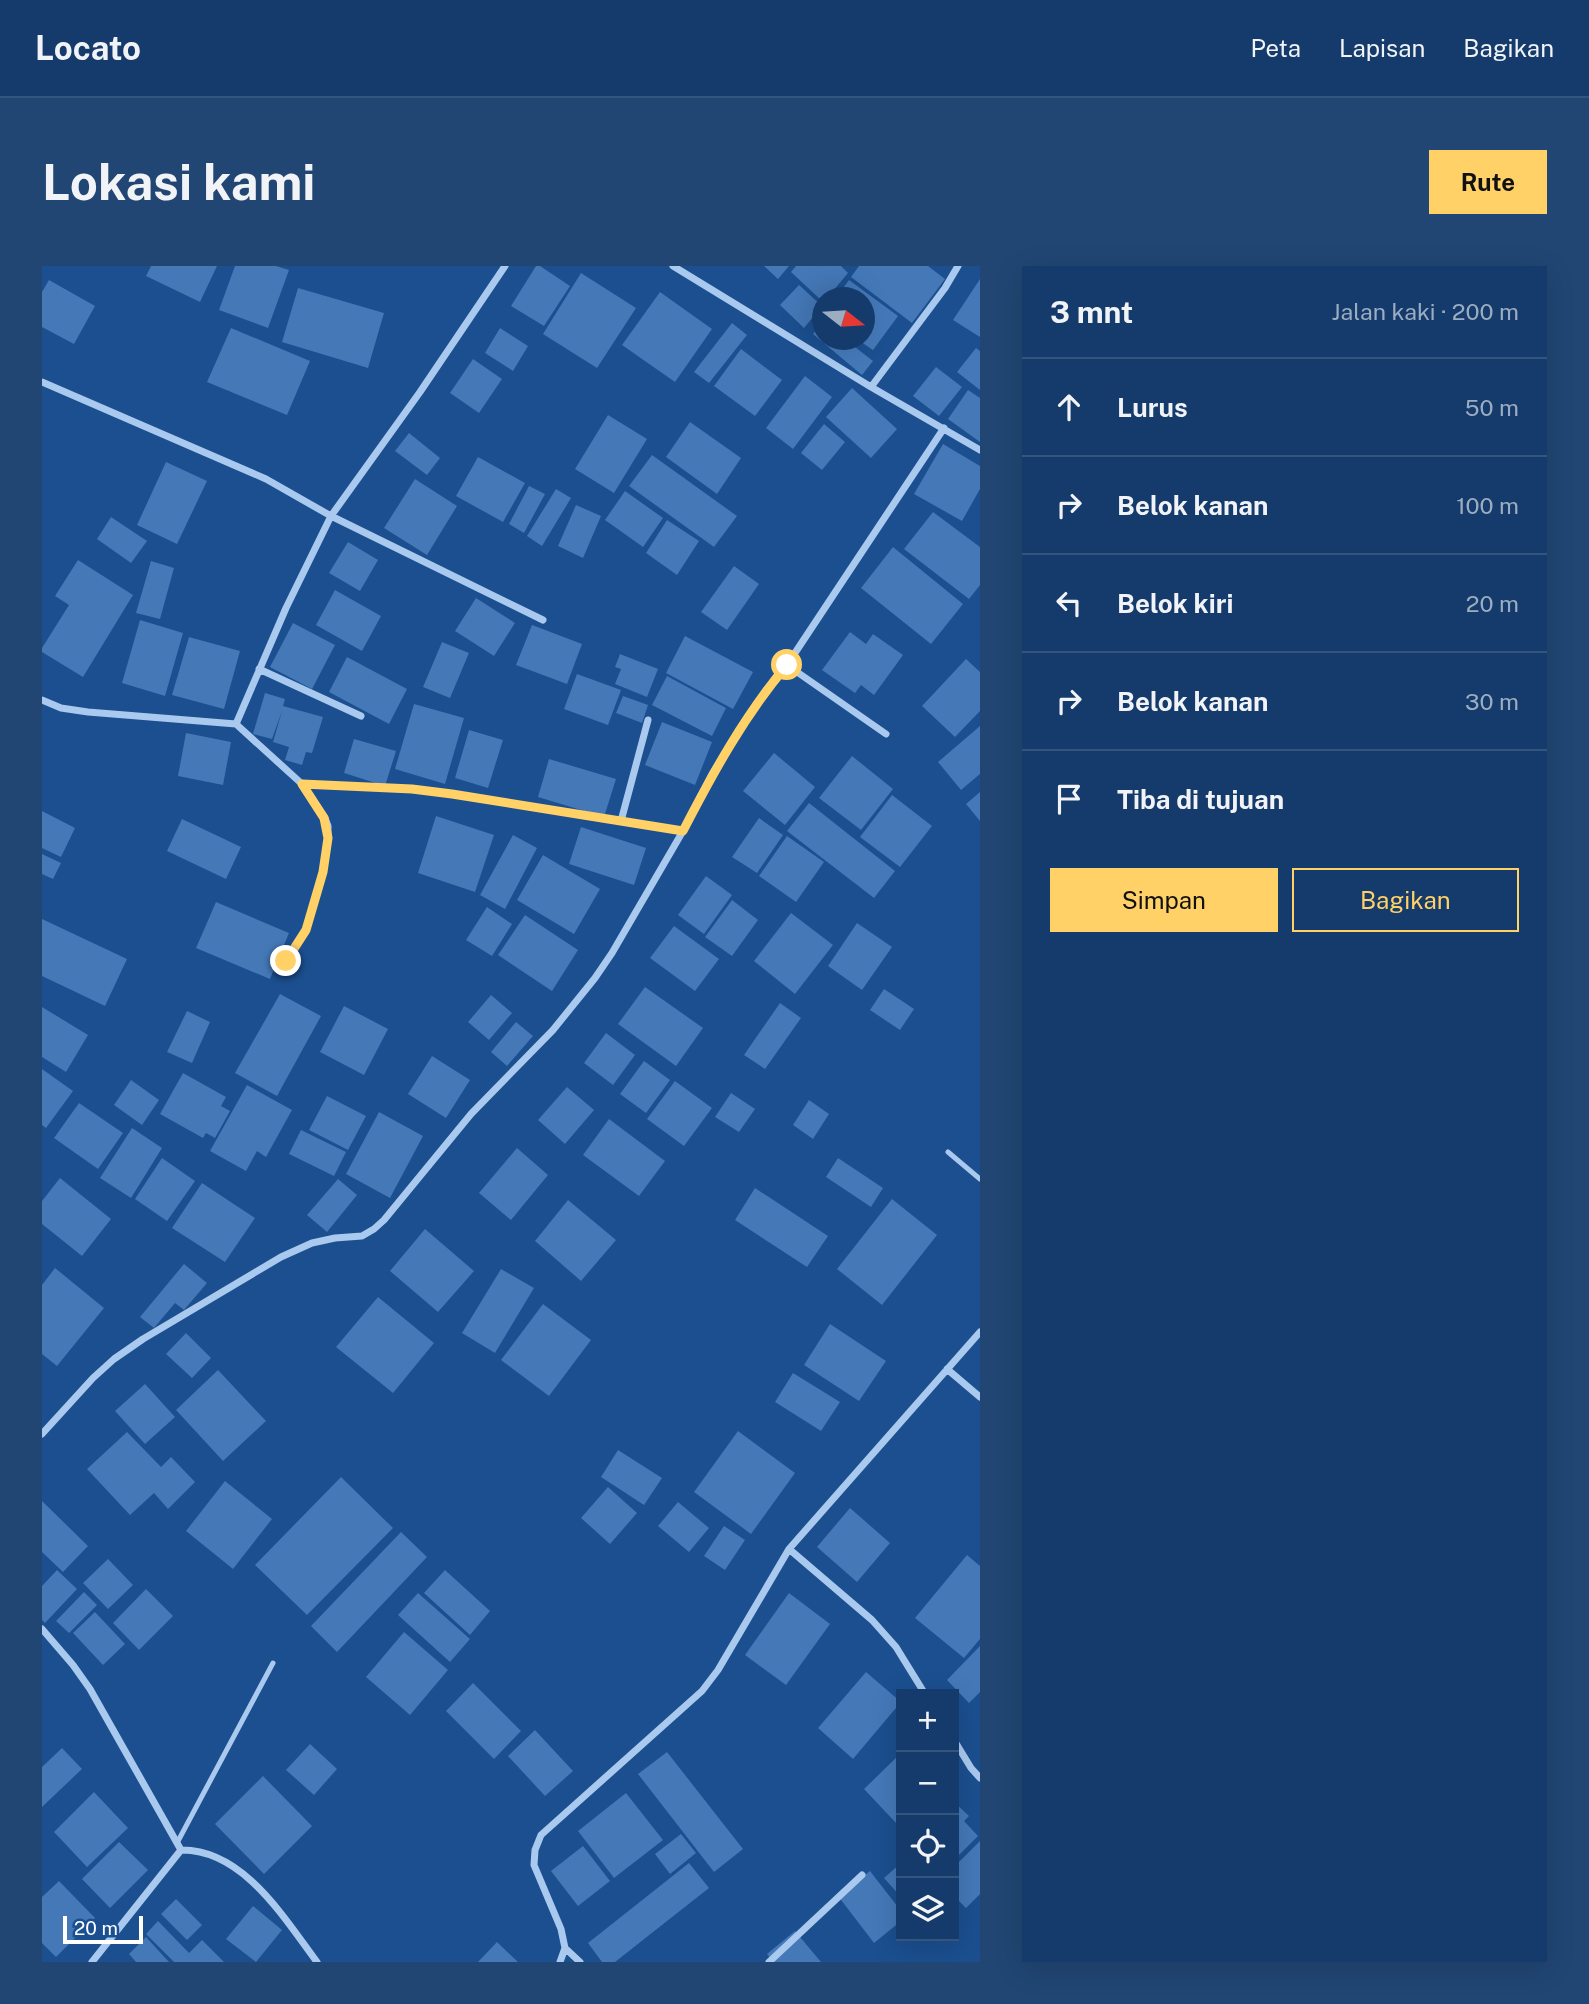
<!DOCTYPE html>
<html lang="id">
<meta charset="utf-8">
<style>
:root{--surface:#143b6b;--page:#214673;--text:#f1f3f6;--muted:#9dadc1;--line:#33557e;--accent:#ffd166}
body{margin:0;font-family:"Public Sans",sans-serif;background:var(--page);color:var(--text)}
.controls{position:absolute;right:21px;bottom:21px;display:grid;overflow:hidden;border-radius:0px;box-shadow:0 7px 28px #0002}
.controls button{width:63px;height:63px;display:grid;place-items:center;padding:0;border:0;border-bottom:2px solid var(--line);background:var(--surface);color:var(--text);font:35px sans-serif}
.compass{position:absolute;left:770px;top:21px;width:63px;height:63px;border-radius:50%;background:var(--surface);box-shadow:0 7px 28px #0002;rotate:107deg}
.scale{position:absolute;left:21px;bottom:18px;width:80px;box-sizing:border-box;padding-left:7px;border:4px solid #fff;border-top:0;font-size:19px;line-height:24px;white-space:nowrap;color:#fff;-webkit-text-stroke:5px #1b4f8f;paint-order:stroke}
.stop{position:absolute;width:21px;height:21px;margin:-16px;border:5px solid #ffd166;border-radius:50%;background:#fff}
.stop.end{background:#ffd166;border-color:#fff;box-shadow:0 2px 7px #0008}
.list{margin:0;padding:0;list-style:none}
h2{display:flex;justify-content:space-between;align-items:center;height:91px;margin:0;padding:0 28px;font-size:30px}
h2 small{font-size:23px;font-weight:400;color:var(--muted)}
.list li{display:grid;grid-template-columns:46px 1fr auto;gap:21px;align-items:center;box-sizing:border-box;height:98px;padding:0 28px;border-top:2px solid var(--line)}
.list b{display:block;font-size:26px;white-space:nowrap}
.list em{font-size:23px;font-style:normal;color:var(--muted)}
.actions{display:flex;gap:14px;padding:21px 28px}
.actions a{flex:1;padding:16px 0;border:2px solid var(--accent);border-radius:0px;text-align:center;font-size:24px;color:var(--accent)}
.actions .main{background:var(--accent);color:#111}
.icon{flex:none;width:38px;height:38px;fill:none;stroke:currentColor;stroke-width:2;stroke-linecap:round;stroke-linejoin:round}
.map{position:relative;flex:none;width:938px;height:1696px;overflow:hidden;border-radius:0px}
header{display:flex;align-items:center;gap:42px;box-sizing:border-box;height:98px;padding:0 35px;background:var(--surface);border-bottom:2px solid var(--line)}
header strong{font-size:33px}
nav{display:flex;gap:38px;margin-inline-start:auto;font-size:24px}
.intro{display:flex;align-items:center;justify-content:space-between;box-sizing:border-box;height:168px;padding:0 42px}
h1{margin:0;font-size:49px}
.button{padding:18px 32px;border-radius:0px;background:var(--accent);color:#111;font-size:24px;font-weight:700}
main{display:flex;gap:42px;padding:0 42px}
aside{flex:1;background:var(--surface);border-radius:0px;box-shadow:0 7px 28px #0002}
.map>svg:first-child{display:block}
.building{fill:#4478b7}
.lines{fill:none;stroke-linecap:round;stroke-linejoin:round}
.service{stroke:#a9c9ee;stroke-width:5}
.minor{stroke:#a9c9ee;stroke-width:7}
.route{stroke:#ffd166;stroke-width:9}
</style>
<header>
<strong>Locato</strong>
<nav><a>Peta</a><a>Lapisan</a><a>Bagikan</a></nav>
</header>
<div class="intro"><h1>Lokasi kami</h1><a class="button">Rute</a></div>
<main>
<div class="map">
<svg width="938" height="1696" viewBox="0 0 938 1696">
<rect width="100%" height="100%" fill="#1b4f8f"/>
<path class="building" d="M109 0H175L158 36 104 10Z
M193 0H234L247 4 226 62 177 44Z
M494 0H498L528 20 502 60 469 40Z
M722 0H747L736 13Z
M754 0H799L806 7 785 32H780V35L749 6Z
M817 0H886L903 13 870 57 809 11Z
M539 7 594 42 555 102 501 68Z
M938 13V71L911 54Z
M7 14 53 40 32 78 0 61V26Z
M807 14 856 50 831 84 816 74H822V32H794Z
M757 19 780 40 762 62 738 39Z
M256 22 342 47 326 102 240 76Z
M618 26 670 63 633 116 580 79Z
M780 56V74H804L831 95 820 109 771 68Z
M690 57 705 69 667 117 652 106Z
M189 62 268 95 245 149 165 116Z
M458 62 486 80 471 105 443 87Z
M934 82 938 85V124L915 106Z
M699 83 740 114 713 150 672 120Z
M431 93 460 113 437 147 408 127Z
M894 101 920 121 897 150 871 130Z
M763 110 790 131 751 183 724 162Z
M810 122 855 163 829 192 784 151Z
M926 124 938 132V176L906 153Z
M566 149 605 173 572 227 533 203Z
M648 156 699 192 675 228 624 191Z
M782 158 803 176 780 204 759 187Z
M367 167 398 192 385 209 353 185Z
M901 178 938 200V223L920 255 872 228Z
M610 189 695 250 672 281 587 220Z
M436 191 483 217 461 256 414 230Z
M124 196 165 215 135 278 95 259Z
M373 213 415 240 385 289 342 262Z
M487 220 503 228 482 267 467 258Z
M514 223 529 232 500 280 485 270Z
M583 225 621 252 601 281 563 254Z
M534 239 559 250 541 292 516 280Z
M891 246 938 281V319L927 333 862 283Z
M69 251 105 275 89 297 55 273Z
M625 254 657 275 635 309 604 287Z
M306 276 336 294 318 325 287 307Z
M851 281 921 338 889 378 819 322Z
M36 294 91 329 41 411 0 386V382L27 339 13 330Z
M109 295 132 302 118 353 94 347Z
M692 300 717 318 685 364 659 346Z
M293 324 339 350 320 385 274 359Z
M434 332 473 357 452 390 413 365Z
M98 354 141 367 123 430 80 417Z
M251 357 293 379 270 423 228 401Z
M490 359 540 378 525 418 474 399Z
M808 366 824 378 831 368 861 389 832 429 819 419 813 427 780 404Z
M643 370 711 406 691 443 624 407Z
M147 371 198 385 182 443 130 429Z
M400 376 427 387 408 432 381 421Z
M578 388 616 403 605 431 573 418 579 403 573 401Z
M305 391 365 423 347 458 287 426Z
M924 393 938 406V445L913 471 880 440Z
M535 408 579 424 566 459 522 443Z
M625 410 684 442 670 470 610 439Z
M223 427 243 433 241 440 281 451 270 487 264 486 260 499 243 494 247 481 231 476 240 445 230 473 211 468Z
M581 430 606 439 600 457 574 447Z
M372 438 422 452 403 518 353 503Z
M620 456 670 476 653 519 603 499Z
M938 460V508L919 524 896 496Z
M427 464 461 474 446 522 413 512Z
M144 467 189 476 181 519 136 510Z
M312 473 354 485 343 520 302 507Z
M732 487 773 521 743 559 701 525Z
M810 490 851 523 819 564 777 532Z
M507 493 574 513 562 551 496 531Z
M938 526V555L924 538Z
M850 529 890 560 858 601 818 571Z
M767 537 853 605 832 632 745 565Z
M0 545 33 562 19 591 0 582Z
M394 550 452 569 433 626 376 607Z
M717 552 741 569 715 607 690 591Z
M140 553 199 581 184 613 125 585Z
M539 561 604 582 592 619 527 598Z
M471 569 495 582 463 643 438 629Z
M745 570 782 596 754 636 717 610Z
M0 588 19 597 11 613 0 608Z
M501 589 558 623 532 668 475 634Z
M664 610 690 629 662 668 636 649Z
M690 634 716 654 690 690 663 671Z
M174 636 247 667 228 713 154 682Z
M445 641 470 658 450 690 424 674Z
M749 647 791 679 753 728 712 695Z
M483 649 536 684 510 725 456 689Z
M0 653 85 693 63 740 0 710Z
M815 657 850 681 820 724 786 700Z
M632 660 677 693 653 725 608 692Z
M603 721 661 762 634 800 576 758Z
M842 723 872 743 858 764 828 744Z
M238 728 279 750 235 830 193 807Z
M449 729 470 747 447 774 426 756Z
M738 737 759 752 723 803 702 789Z
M302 740 346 763 322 809 278 786Z
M0 741 46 769 24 806 0 791Z
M145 745 168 756 150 797 125 786Z
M474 756 491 770 465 800 449 786Z
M564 767 593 789 571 819 542 797Z
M390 790 428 814 404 852 366 828Z
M602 795 628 814 604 847 578 828Z
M0 803 31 825 4 862 0 859Z
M141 807 184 831 179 840 188 845 173 872 164 867 161 872 118 848Z
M89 814 117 834 100 859 72 839Z
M633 815 670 842 642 880 605 853Z
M205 819 250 844 224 891 215 885 204 905 168 885Z
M525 821 552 844 523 878 496 854Z
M689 827 713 843 697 866 673 851Z
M285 830 324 850 306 884 267 864Z
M767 834 787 848 771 873 751 859Z
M37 837 81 867 56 903 12 872Z
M337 846 381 870 348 932 304 908Z
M567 853 623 895 597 930 541 889Z
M90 862 120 882 89 932 58 912Z
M259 864 304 886 292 910 247 888Z
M475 882 506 909 469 954 437 927Z
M120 892 153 915 125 955 93 933Z
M796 892 841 922 829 941 784 911Z
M18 912 69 953 40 990 0 958V935Z
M296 913 315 929 285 966 265 949Z
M160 917 213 952 183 996 130 962Z
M713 922 786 970 765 1001 693 954Z
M850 933 895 969 840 1039 795 1003Z
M526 934 574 974 539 1015 493 975Z
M383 963 432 1005 396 1046 348 1005Z
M142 998 165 1017 142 1044 133 1037 112 1062 98 1051Z
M13 1002 62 1042 15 1100 0 1088V1019Z
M459 1003 492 1022 453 1087 420 1067Z
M336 1031 392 1077 351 1127 294 1081Z
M501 1038 549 1074 507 1130 459 1094Z
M788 1058 844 1095 817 1135 762 1099Z
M144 1067 169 1092 150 1112 124 1088Z
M176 1104 224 1155 181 1195 134 1144Z
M751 1107 798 1136 779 1165 733 1136Z
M103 1118 133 1151 103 1178 73 1145Z
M696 1165 753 1207 709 1268 652 1226Z
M85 1166 119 1201 129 1191 153 1216 126 1243 112 1227 88 1249 45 1203Z
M576 1184 620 1212 602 1239 559 1211Z
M299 1211 351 1262 265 1349 213 1299Z
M183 1215 230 1253 191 1303 144 1265Z
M566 1221 595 1247 568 1278 539 1252Z
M0 1235 46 1280 21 1306 0 1286Z
M636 1236 667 1262 647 1286 616 1260Z
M808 1242 848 1277 815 1316 775 1281Z
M682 1260 703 1274 683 1304 662 1290Z
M359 1266 385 1291 295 1386 269 1360Z
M925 1289 938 1300V1373L922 1392 873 1352Z
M66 1293 91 1319 66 1343 41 1317Z
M15 1304 35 1323 3 1357 0 1354V1320Z
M403 1304 448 1345 428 1369 382 1327Z
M104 1323 131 1350 97 1384 71 1357Z
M42 1326 55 1339 27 1367 14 1355Z
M376 1327 428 1373 408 1396 356 1349Z
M747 1327 788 1358 744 1419 703 1389Z
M53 1346 83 1378 61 1399 31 1367Z
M362 1366 406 1404 368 1449 324 1411Z
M938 1380V1426L927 1437 905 1414Z
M824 1406 859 1436 811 1493 776 1462Z
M431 1417 479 1465 452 1493 404 1445Z
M493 1464 531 1505 503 1530 466 1490Z
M268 1478 295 1503 272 1529 244 1504Z
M20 1482 40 1503 0 1541V1501Z
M625 1486 701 1583 672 1606 596 1508Z
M859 1487V1555L855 1558 822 1523Z
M221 1510 270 1560 222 1608 173 1558Z
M52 1526 86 1562 45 1601 12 1566Z
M584 1527 621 1574 572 1612 536 1565Z
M913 1537 927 1550 922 1555 936 1570 912 1594V1538Z
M639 1568 654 1587 628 1608 613 1588Z
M938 1575V1628L924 1642 912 1630V1601Z
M77 1576 106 1604 68 1642 40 1613Z
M541 1580 568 1615 536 1640 509 1605Z
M647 1597 667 1622 573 1696H560L546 1677Z
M859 1597V1631L842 1612Z
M828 1605 859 1645V1655L832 1677 796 1630Z
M17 1615 53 1652 14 1691 0 1677V1631Z
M134 1633 160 1659 145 1674 119 1648Z
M211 1640 240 1664 214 1696 184 1673Z
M116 1655 147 1687 160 1674 182 1696H132L104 1668Z
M753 1665 779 1696H731L725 1688Z
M104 1671 127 1696H94L87 1688Z
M455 1676 476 1696H436Z"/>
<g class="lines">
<path class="service" d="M906 886 938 913
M135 1577 231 1397"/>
<path class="minor" d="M631 0 829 121 938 184
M0 116 224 213 289 250 501 354
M829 121 903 22 916 0
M745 399 844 468
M217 403 319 450
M0 434 19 442 46 446 194 458
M260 518 370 523 410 528 641 565
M579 555 606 454
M244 695 264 664 281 606 286 571V560L283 552 260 518 194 458 244 342 289 250 378 126 463 0
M905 1103 938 1131
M0 1168 51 1112 72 1093 101 1073 239 991 270 977 293 972 320 970 332 963 342 954 429 848 511 764 553 712 570 687 641 565 670 508 696 466 724 424 745 399 902 162
M747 1283 830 1354 854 1381 883 1428
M0 1363 31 1399 48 1423 139 1584
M912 1474 929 1502 938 1512
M139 1584C201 1583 242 1652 275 1696
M523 1682 538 1696
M50 1696 139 1584
M518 1696 523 1682 519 1663 492 1599 493 1584 499 1569 660 1425 676 1404 747 1283 938 1066
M727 1696 820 1609"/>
</g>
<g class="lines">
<path class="route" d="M244 695 264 664 281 606 286 572 282 552 260 518 370 523 410 528 641 565C671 507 702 450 745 399"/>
</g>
</svg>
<div class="controls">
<button>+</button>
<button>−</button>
<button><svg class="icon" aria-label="locate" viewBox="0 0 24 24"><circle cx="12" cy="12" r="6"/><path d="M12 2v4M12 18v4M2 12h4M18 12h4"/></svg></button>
<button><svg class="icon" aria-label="layers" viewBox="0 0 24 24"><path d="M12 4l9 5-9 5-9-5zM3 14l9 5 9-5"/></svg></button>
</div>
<svg class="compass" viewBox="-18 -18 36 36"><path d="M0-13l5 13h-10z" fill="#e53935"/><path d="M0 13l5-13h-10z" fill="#9dadc1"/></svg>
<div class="scale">20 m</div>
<div class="stop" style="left:745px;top:399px"></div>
<div class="stop end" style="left:244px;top:695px"></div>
</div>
<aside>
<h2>3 mnt<small>Jalan kaki · 200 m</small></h2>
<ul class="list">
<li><svg class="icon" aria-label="ahead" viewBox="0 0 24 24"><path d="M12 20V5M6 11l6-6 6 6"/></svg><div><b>Lurus</b></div><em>50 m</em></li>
<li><svg class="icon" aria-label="right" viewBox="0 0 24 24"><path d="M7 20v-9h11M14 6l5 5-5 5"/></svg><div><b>Belok kanan</b></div><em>100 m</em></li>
<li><svg class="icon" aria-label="left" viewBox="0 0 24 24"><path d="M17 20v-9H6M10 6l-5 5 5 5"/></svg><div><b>Belok kiri</b></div><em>20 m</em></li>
<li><svg class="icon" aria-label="right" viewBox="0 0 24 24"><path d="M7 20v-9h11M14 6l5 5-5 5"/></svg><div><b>Belok kanan</b></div><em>30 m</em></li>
<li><svg class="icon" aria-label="arrive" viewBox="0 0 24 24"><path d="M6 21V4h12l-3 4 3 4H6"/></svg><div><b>Tiba di tujuan</b></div></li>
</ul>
<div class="actions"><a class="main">Simpan</a><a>Bagikan</a></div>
</aside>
</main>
